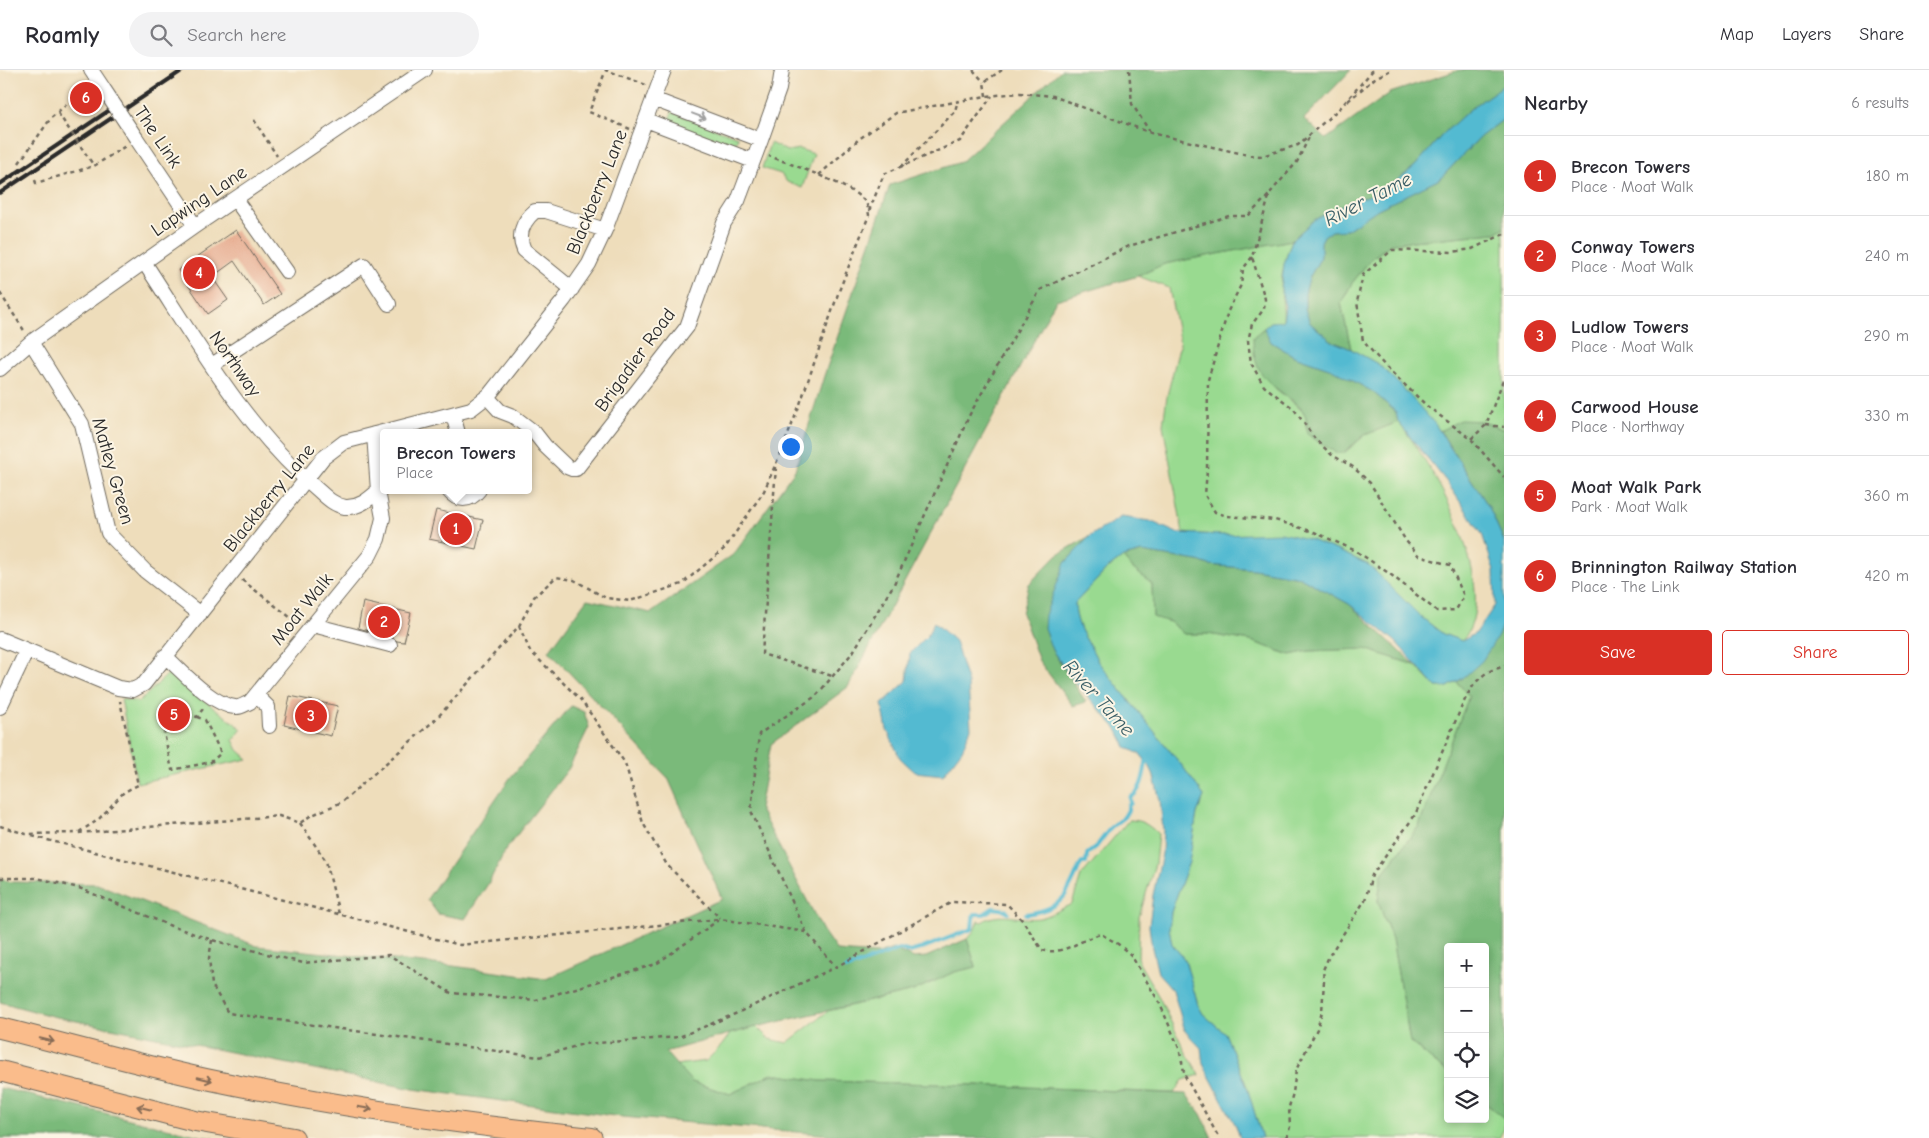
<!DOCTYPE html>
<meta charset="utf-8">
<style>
:root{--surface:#fff;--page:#f2f2f3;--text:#2b2b33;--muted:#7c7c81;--line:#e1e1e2;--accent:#d93025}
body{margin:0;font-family:"Comic Neue",sans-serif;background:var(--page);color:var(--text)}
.controls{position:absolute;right:15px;bottom:15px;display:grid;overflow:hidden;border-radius:5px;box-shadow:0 2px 8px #0003}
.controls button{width:45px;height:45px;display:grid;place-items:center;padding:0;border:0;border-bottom:1px solid var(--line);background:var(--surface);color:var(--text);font:25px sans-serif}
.you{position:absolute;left:790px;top:376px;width:18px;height:18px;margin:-12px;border:4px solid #fff;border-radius:50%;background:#1a73e8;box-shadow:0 0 0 8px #1a73e833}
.badge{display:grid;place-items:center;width:32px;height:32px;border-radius:50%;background:var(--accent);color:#fff;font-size:16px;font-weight:700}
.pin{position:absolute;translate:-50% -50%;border:2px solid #fff;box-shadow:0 1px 5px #0006}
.popup{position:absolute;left:380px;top:359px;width:152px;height:65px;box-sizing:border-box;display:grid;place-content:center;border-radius:5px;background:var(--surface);filter:drop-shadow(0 1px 4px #0005);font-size:16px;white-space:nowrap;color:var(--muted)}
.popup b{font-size:19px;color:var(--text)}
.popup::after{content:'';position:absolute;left:50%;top:100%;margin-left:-10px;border:10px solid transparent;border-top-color:var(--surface)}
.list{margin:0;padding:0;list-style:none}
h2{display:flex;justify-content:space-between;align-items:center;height:65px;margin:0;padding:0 20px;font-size:21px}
h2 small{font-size:16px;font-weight:400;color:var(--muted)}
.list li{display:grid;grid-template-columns:32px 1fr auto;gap:15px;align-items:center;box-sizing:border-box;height:80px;padding:0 20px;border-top:1px solid var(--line)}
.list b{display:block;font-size:19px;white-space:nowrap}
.list p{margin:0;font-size:16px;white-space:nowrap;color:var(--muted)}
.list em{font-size:16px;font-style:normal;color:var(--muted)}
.actions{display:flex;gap:10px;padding:15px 20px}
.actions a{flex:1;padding:11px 0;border:1px solid var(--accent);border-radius:5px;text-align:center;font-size:18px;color:var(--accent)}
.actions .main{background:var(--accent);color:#fff}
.icon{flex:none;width:28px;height:28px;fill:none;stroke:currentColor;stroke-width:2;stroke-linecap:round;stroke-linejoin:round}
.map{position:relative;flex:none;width:1504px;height:1068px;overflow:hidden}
header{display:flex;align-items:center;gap:30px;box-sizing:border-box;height:70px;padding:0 25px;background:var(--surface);border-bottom:1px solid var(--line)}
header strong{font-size:24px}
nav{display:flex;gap:28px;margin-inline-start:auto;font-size:18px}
.search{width:350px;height:45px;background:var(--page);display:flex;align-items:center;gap:12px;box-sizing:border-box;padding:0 18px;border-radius:28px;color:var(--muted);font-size:19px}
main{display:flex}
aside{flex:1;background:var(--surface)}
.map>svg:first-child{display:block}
.green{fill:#99da90;stroke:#62825e}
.forest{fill:#7aba7a;stroke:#527252}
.water{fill:#53bad1;stroke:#3f727e}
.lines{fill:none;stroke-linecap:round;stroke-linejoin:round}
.stream{stroke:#53bad1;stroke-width:4}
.building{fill:#e7ad92}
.minor-casing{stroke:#6f695d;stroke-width:16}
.highway-casing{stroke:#6f695d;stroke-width:22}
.path{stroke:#6f695d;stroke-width:2.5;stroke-dasharray:4 4;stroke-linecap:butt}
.minor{stroke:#fff;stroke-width:14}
.highway{stroke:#fabc8b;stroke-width:20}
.rail{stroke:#2b2b2b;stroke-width:4}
.minor-bridge-casing{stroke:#6f695d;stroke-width:16;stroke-linecap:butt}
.path-bridge{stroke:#6f695d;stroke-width:2.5;stroke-dasharray:4 4;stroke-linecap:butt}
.minor-bridge{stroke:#fff;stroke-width:14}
.oneway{stroke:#a0a0a0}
.oneway2{stroke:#886c56}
.labels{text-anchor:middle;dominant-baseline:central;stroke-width:4;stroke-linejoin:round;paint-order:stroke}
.street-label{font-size:19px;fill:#2b2b2b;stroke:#fcf5e5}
.water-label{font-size:20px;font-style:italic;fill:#395d65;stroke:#fcf5e5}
</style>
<header>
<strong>Roamly</strong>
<div class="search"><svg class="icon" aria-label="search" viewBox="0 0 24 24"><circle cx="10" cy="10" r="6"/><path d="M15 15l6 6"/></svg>Search here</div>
<nav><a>Map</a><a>Layers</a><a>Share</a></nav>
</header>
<main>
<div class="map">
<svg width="1504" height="1068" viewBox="0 0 1504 1068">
<rect width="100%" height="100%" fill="#fcf5e5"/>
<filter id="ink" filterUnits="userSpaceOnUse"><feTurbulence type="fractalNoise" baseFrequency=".02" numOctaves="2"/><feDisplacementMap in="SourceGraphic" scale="10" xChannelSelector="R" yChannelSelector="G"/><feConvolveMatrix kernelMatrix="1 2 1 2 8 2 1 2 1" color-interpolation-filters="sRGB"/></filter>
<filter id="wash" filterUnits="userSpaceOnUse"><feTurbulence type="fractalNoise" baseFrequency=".0096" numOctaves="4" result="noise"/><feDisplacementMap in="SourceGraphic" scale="20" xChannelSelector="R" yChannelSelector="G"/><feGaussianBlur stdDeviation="1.12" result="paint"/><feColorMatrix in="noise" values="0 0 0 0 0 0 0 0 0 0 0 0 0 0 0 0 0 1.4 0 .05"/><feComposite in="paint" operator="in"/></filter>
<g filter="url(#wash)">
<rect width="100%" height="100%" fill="#edb"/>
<path class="green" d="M672 42 738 67 734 79 667 54Z
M770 73 787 81 799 79 814 84 802 118 787 112 781 104 762 98Z
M1504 158V360C1474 348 1468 346 1440 361L1402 317 1378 294 1351 279 1341 233 1352 213 1371 189 1392 173 1495 163Z
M1292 170C1286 186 1281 202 1281 220 1282 231 1284 239 1283 251L1271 252 1253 267 1276 319 1294 333 1306 345V358L1344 383 1365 365 1398 352C1437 399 1504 523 1462 571L1443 564 1421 547 1369 495 1339 481 1311 470 1183 463 1163 355 1167 326 1180 274 1169 218 1138 206 1164 194Z
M1123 487 1132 498 1152 514 1153 547 1170 552 1184 564H1208L1251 571 1290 585 1309 581 1365 579 1415 595 1436 617H1448L1457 612 1469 626 1419 756 1382 804 1378 831 1392 869 1410 972 1448 1003V1049H1485V1033L1504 1048V1059L1499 1068H1262L1247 1017 1225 963 1203 944 1198 935 1185 890 1172 874 1169 858 1171 842 1189 792 1197 743 1204 726 1183 697 1098 592C1088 568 1076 561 1075 533L1107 499Z
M169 603 242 659 233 670 238 680 248 689 137 713 121 629 139 632Z
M1129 750C1142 750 1149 755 1158 764L1155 794 1139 847 1138 891 1159 927 1184 979 1200 1005 1183 1010 1174 1023 975 1015 820 1011 772 1004 730 1024 692 1012 675 995 706 991 722 975 730 964 757 957 769 969 787 973 828 941 913 921 954 902 976 897 967 869 974 861 978 851 982 852C999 840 1021 851 1040 848 1050 846 1062 838 1072 834L1081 806Z"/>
<path class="forest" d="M1061 0H1351L1304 49 1326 69 1390 23 1459 0H1504V15L1469 40 1443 64 1415 96 1387 119 1348 133 1314 150 1292 170 1164 194 1138 206 1056 230 848 617 771 674 759 738 823 861 837 881 878 884 893 879 914 888 926 887 967 869 976 897 954 902 913 921 743 960 665 982 692 1012 730 1024 772 1004 820 1011 975 1015 1186 1024 1201 1044 1212 1068H866L622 1047 413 1019 52 946 0 932V809L11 812 97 814 257 876 453 896 546 909 722 829 668 708 549 581 587 529 651 543 734 484 795 400 824 306 890 115 961 92Z
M1504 49V158L1495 163 1392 173 1371 189 1352 213 1341 233 1351 279 1332 271 1310 253 1305 239V224L1309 208 1321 187V172L1324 166 1331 161 1347 160 1378 139 1440 109 1480 67Z
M1264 258 1271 272 1294 286 1332 299 1373 322 1396 342 1398 352 1365 365 1343 383H1336L1307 364C1306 358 1308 350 1305 345 1303 339 1294 332 1289 328 1263 309 1253 300 1253 267Z
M1460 350 1482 351 1504 360V471L1489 437 1440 361Z
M1090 466 1065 493 1052 580 1086 632 1073 636 1039 591 1022 543 1029 514 1057 485Z
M1142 482 1198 491 1209 495 1254 499 1300 507 1349 534 1415 595 1365 579 1309 581 1290 585 1251 571 1208 564H1184L1170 552 1153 547 1152 514 1132 498 1123 487Z
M1504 550V1048L1485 1033V877H1448V1003L1410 972 1392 869 1378 831 1382 804 1419 756 1469 626 1457 612 1463 608 1498 566Z
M571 636 584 642 589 657 569 698 506 779 488 814 465 849 438 844 427 829 510 708Z
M0 1018 204 1067 214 1068H0Z"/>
<path class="water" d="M1504 15V49L1480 67 1440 109 1378 139 1347 160 1331 161 1324 166 1321 172V187L1309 208 1305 224V239L1310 253 1332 271 1351 279 1378 294 1402 317 1435 354 1489 437 1504 471V550L1498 566 1482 591 1463 608 1448 617H1436L1395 571 1349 534 1300 507 1254 499 1209 495 1198 491 1142 482 1123 487 1107 499 1075 533C1076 561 1088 568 1098 592L1183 697 1204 726 1197 743 1189 792 1171 842 1169 858 1172 874 1185 890 1198 935 1203 944 1225 963 1247 1017 1262 1068H1240L1236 1056 1203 994 1201 978 1185 961 1173 920 1158 903 1152 878 1149 856 1153 825 1162 784 1163 760 1160 730 1153 703 1149 695 1141 685 1126 677 1117 659 1074 611 1052 580 1044 558 1045 545 1065 493 1090 466 1121 447 1150 451 1177 463 1222 465 1281 463 1311 470 1339 481 1369 495 1421 547 1443 564 1462 571 1476 563 1495 535 1494 500 1482 464 1446 411 1398 352 1396 342 1373 322 1332 299 1294 286 1271 272 1264 258 1271 252 1283 251 1285 237 1281 220 1284 194 1292 170 1314 150 1348 133 1387 119 1415 96 1443 64 1469 40Z
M934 552 955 571 968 614 971 658 962 680 943 705 915 702 900 688 887 660 882 634 907 611 910 583 927 566Z"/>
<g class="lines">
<path class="stream" d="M1026 844C1060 839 1067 828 1079 797L1082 793H1086L1087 784 1096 777 1111 757 1124 747 1128 740V736L1131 733 1130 728C1143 721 1144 701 1147 688
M846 899 900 879 910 882 920 879 969 860 972 859 973 848 975 844H984L993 838 1006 840 1008 843"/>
</g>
<g id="blocks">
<path class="building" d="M236 160 280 224 264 235 234 191 212 207 228 230 208 244 178 200Z
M436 440 483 450 476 479 429 469Z
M363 532 411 543 404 572 397 571 392 567 358 558Z
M290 626 338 636 331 666 284 655Z"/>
</g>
</g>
<g filter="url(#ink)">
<use href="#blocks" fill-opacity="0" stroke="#6f695d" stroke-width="1"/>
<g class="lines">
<g class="minor-casing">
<path id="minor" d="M91 0 103 18
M653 29 761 70
M646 50 753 91
M136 68 195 156
M235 129 287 202
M144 192C196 271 244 357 317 419 325 426 333 435 345 437 359 438 369 429 378 421
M572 219 524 180C517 165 523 151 535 141H546L605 160
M31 272 82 354 108 463 145 501 200 544
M212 295 364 195 389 234
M0 299 31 272 195 156 425 0
M487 327 500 341 513 346 534 362 545 376 567 397 572 399H576L687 257 724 153 738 131 761 70 779 19 782 0
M453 345 458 363
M448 420C457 432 470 432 479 420
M313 555 390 575
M0 569 118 618 133 620 144 614 323 388 344 372 471 339 489 325 564 230 589 194 605 160 664 0
M165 586C183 602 212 635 235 637 240 638 245 634 250 632L370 485 378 469 383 448 378 421 374 364
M256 625 268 637 269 656
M0 637 27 580"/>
</g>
<g class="highway-casing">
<path id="highway" d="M0 958C69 975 137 994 206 1009 333 1036 463 1055 592 1068
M0 1001 195 1051 294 1068"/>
</g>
<path class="path" d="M973 0 984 12
M1129 0 1132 34 1150 62
M986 26 984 12 1002 0
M1348 31 1375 8 1391 0
M254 50 277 86
M630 59 589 42 606 0 646 15
M19 93 51 48 87 16
M901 97 955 41 958 30
M819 105 859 69 896 43 986 26 1020 23 1053 26 1151 63 1248 85 1262 86 1298 75 1341 37 1373 0
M35 110 36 113 94 96 127 75
M869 141 884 104 960 71 992 26
M1504 164 1472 179 1453 182 1392 180 1363 205 1357 232 1363 271 1386 297 1427 336 1471 369 1504 407
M1252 187 1243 199 1241 215 1228 241 1208 310 1207 400 1205 425 1215 442 1227 446 1275 450 1314 462 1356 481 1390 504 1437 541 1456 540 1464 526 1450 495 1419 486 1406 471 1370 413 1353 397 1332 385 1315 369 1294 339 1264 316 1251 293 1248 271 1252 254 1264 239 1265 229 1252 187 1270 123 1297 92 1311 63
M0 223 25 262
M1486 355 1504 357
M1471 369 1486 355 1504 308
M776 397 762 584 832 606
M242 510 299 554
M519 556 530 581 581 630 625 693 643 753 667 795 720 848
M197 647 205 650 221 683 211 692 172 700 164 663 185 643 197 647 205 636
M300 753 326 791 339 844
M0 756 26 764 78 763 279 746 300 753 310 746 342 732 437 648 519 556 534 527 556 507 574 510 606 528 630 531 682 514 725 478 764 421 784 375 800 334 839 221 869 145C868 141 868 136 866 133 857 117 788 93 769 86
M79 762 98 750 124 722 138 715 120 631
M32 766 460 875 719 849
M0 808H37L79 818 171 856 212 870 303 893 389 885 451 923 536 930 656 894 720 849 806 862 836 897
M806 862 751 741 759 664 816 626 853 582 894 514 970 344 1040 220 1129 176 1229 146H1248L1269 125
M212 870 209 888 212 915 228 943 539 987 583 974 679 967 735 944 836 897 952 832 1007 834 1023 851 1042 880C1063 886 1081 869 1101 864L1118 874 1131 885 1159 932 1179 978 1185 1006 1219 1068
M1287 1068 1290 1057 1289 1037 1293 1023 1296 1000 1317 959 1322 942 1324 911 1323 900 1329 886 1365 830 1372 805 1415 745 1462 636C1468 623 1476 608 1490 601 1495 598 1499 599 1504 595"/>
<use href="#minor" class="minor"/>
<use href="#highway" class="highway"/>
<path class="rail" d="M0 114 120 33
M0 123 183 0"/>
<g class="minor-bridge-casing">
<path id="minor-bridge" d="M103 18 136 68"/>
</g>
<path class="path-bridge" d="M58 43 94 96"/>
<use href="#minor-bridge" class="minor-bridge"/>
</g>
<defs><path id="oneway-shaft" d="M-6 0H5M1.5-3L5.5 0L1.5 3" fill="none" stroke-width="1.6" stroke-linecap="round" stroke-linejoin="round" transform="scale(1.25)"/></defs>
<use class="oneway" href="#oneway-shaft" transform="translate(699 46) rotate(21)"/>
<g class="oneway2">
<use href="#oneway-shaft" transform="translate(47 970) rotate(14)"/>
<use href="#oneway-shaft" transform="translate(205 1009) rotate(13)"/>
<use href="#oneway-shaft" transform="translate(144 1038) rotate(-166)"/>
<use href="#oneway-shaft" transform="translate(365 1038) rotate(9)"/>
</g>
</g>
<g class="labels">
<g class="street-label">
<text transform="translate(158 67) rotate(56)">The Link</text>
<text transform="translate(597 122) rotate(-68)">Blackberry Lane</text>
<text transform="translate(199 131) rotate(-34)">Lapwing Lane</text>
<text transform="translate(635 290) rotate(-54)">Brigadier Road</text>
<text transform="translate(235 294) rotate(55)">Northway</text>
<text transform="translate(113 401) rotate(74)">Matley Green</text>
<text transform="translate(269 428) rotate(-51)">Blackberry Lane</text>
<text transform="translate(302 539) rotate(-51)">Moat Walk</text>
</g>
<g class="water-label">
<text transform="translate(1368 129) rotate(-27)">River Tame</text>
<text transform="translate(1099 628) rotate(48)">River Tame</text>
</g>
</g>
</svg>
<div class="controls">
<button>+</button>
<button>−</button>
<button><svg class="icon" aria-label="locate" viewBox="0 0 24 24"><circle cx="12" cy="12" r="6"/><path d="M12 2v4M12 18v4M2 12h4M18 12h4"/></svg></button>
<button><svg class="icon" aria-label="layers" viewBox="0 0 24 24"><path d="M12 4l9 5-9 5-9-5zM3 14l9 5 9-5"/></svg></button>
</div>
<div class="you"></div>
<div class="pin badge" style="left:456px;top:459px">1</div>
<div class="popup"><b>Brecon Towers</b>Place</div>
<div class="pin badge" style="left:384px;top:552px">2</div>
<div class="pin badge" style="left:311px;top:646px">3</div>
<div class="pin badge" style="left:199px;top:203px">4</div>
<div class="pin badge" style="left:174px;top:645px">5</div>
<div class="pin badge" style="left:86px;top:28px">6</div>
</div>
<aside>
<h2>Nearby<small>6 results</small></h2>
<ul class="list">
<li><span class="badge">1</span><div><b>Brecon Towers</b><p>Place · Moat Walk</p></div><em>180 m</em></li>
<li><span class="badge">2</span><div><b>Conway Towers</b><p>Place · Moat Walk</p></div><em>240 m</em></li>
<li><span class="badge">3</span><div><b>Ludlow Towers</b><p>Place · Moat Walk</p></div><em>290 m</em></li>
<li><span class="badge">4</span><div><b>Carwood House</b><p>Place · Northway</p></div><em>330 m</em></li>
<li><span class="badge">5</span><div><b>Moat Walk Park</b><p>Park · Moat Walk</p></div><em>360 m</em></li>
<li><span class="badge">6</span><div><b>Brinnington Railway Station</b><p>Place · The Link</p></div><em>420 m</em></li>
</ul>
<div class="actions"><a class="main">Save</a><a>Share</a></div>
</aside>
</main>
